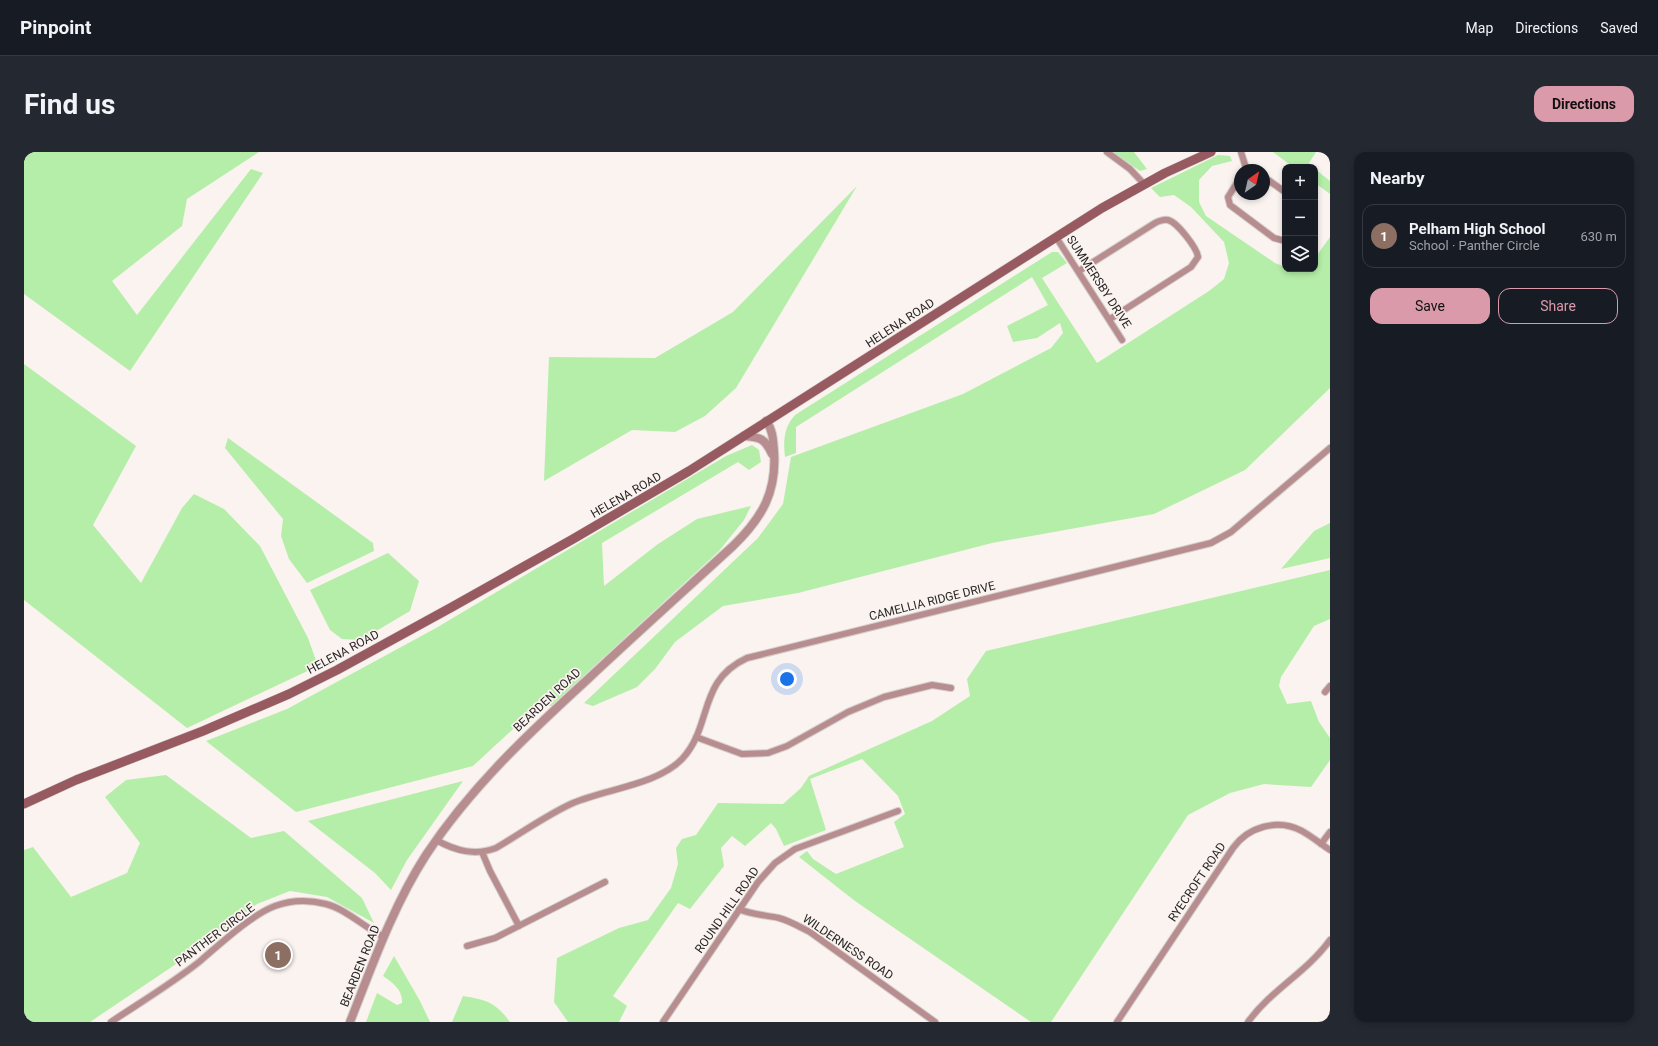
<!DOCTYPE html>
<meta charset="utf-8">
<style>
:root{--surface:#171b24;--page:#242831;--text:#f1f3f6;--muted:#9ea1a6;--line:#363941;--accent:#da9aaa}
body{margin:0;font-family:Roboto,sans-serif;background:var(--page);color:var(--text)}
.controls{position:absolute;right:12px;top:12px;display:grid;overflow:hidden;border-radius:8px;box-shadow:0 2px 6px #0003}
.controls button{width:36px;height:36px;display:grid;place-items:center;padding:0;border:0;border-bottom:1px solid var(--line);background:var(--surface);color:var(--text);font:20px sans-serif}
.compass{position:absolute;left:1210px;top:12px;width:36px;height:36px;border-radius:50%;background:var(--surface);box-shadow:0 2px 6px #0003;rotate:34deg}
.you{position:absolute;left:763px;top:527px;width:14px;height:14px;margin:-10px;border:3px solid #fff;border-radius:50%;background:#1a73e8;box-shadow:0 0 0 6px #1a73e833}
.badge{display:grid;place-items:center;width:26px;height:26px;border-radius:50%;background:var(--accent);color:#fff;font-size:13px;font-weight:700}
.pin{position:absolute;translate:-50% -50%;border:2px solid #fff;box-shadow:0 1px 4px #0006}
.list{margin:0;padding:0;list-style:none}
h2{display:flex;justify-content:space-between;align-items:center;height:52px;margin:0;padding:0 16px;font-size:17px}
h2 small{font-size:13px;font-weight:400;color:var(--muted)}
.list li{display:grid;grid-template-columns:26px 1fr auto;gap:12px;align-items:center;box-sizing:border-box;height:64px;margin:0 8px 8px;padding:0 8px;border:1px solid var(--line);border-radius:12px}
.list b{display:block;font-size:15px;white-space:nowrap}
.list p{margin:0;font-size:13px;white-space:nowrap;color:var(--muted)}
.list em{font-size:13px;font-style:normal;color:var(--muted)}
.actions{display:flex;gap:8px;padding:12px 16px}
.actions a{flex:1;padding:9px 0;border:1px solid var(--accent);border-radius:12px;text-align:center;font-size:14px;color:var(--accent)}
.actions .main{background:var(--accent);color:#111}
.icon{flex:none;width:22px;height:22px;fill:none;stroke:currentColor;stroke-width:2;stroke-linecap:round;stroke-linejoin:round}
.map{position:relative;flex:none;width:1306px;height:870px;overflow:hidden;border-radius:12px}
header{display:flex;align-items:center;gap:24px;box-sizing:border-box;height:56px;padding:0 20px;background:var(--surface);border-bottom:1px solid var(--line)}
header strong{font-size:19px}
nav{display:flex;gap:22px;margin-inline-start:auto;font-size:14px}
.intro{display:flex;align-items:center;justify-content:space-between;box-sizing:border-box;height:96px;padding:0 24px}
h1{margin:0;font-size:28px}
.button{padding:10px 18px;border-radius:12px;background:var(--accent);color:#111;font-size:14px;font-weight:700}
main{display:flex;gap:24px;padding:0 24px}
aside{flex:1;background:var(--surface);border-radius:12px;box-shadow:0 2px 6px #0003}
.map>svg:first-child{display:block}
.green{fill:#b5eea8}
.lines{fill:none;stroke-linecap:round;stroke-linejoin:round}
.minor-casing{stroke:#d4cecb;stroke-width:8}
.tertiary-casing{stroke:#d4cecb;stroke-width:10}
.secondary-casing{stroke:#d4cecb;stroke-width:10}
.minor{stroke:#b78d90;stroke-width:6}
.tertiary{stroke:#b78d90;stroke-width:8}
.secondary{stroke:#965a60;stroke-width:9}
.labels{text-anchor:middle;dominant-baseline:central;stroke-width:3.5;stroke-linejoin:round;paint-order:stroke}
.street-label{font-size:12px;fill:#282625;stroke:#faf3f0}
</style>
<header>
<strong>Pinpoint</strong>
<nav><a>Map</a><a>Directions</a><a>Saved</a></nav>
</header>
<div class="intro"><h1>Find us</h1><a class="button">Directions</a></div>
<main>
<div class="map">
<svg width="1306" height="870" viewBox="0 0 1306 870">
<rect width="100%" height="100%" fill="#faf3f0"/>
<path class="green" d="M0 0H235L163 47 158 74 88 129 113 163 227 17 239 21 106 219 0 142Z
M1089 0H1110L1123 17 1116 19Z
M1249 0H1292L1285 11 1289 15H1269Z
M1194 3 1206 4 1208 9 1188 14 1175 28V50L1182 64 1251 111 1261 115V117H1291V106L1306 85V236L1221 318 1130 362 968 391 774 441 699 454 651 490 631 517 613 535 569 554 560 551 734 386 759 352 767 305 939 242 1027 196 1039 181 1036 171 1013 186 989 190 983 174 1024 153 1008 125 772 275V301L761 305C759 289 760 275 771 263L1028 100H1034L1043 111 1018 126 1073 211 1185 139 1200 127 1205 111 1200 90 1167 55 1150 43 1136 45 1127 36Z
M1291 17 1306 29V42L1291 31Z
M833 34 712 236 681 264 651 280 608 278 520 329 525 205 631 206 709 160Z
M0 212 112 294 69 373 117 431 158 356 170 342 200 357 236 394 284 486 294 514 163 576 0 448Z
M204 286 349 391 350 399 283 431 265 407 257 384 259 367 201 296Z
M728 293 735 298 737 310 725 318 714 310 578 391 580 434 634 392 673 367 727 354 720 368 695 399 527 554 515 553 449 614 272 660 182 589 263 557 412 476 702 304Z
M1306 371V406L1257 417 1290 379Z
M364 401 395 429 386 459 337 488 318 487 306 478 286 438Z
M1306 418V467L1290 474 1257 525 1255 534 1263 552 1287 549 1295 570 1306 586V608L1287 635 1240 632 1206 641 1164 663 1027 870H1007L831 749 775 705 783 699 789 707 812 722 880 695 870 670 881 662 874 644 838 607 786 627 802 678 760 694 752 677 747 671 721 694 708 684 697 696 700 714 666 757 654 751 589 844 603 854 595 870H544L530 850 533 806 595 776 624 768 647 736 654 712 652 696 658 687 672 683 694 651 759 652 777 636 785 624 908 569 946 544 943 527 962 499Z
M142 623 227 686 260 679 338 746 350 771 303 745 266 739 233 752 152 812 66 870H0V698L9 695 47 745 103 721 116 691 81 645 102 628Z
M439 629 383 708 367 738 351 721 284 669Z
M370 804 396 849 406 870H342L353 841 373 853 378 851C379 838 369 831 359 824Z
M439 844C463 848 471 850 486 870H428Z"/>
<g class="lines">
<g class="minor-casing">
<path id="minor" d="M1083 0 1106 17 1120 32
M1217 0 1222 16
M1221 18 1222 16 1230 18
M1240 25 1261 40
M1216 26 1204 45 1206 53 1250 86 1261 89
M1032 85 1098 188
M1055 119 1131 71C1135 69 1139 67 1144 68 1153 70 1173 96 1174 105L1167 115 1086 167
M1301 540 1306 534
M672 585 718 602 744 601 763 594 824 560 860 545 908 533 927 536
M412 688C432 699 451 704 472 696 496 682 524 662 549 651 581 637 633 633 658 607 689 574 673 529 723 506L1187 391 1207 380 1306 296
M1297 692 1306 680
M458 700 466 719 495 774
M715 757C728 763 742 763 755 766 766 769 776 775 786 780L911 870
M443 794 471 786 581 730
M87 870C117 850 147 832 175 810 195 793 227 763 251 754 267 748 286 748 302 752 322 757 341 776 360 785
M639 870 734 730 751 711 771 697 874 659
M1093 870 1209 696C1224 675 1253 666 1278 679 1287 684 1297 692 1306 698
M1224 870C1247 838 1283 820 1306 788"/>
</g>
<g class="tertiary-casing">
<path id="tertiary" d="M720 284C737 285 741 287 748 302
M326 870C348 814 369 754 402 703 447 635 505 581 564 527 612 482 661 438 709 394 738 366 753 340 750 299 749 288 749 278 742 269"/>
</g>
<g class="secondary-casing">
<path id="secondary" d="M0 652 52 628 179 579 265 542 313 518 428 455 549 387 665 319 1078 56 1141 21 1187 0"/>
</g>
<use href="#minor" class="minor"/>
<use href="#tertiary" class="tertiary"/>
<use href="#secondary" class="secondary"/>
</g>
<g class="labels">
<g class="street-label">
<text transform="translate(1075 130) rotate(57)">SUMMERSBY DRIVE</text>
<text transform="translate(876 171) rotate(-33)">HELENA ROAD</text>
<text transform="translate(602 343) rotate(-30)">HELENA ROAD</text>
<text transform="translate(908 449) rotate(-14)">CAMELLIA RIDGE DRIVE</text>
<text transform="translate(319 500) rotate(-28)">HELENA ROAD</text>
<text transform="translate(523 548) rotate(-43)">BEARDEN ROAD</text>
<text transform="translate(1173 730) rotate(-56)">RYECROFT ROAD</text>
<text transform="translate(703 758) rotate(-55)">ROUND HILL ROAD</text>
<text transform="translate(191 783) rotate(-37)">PANTHER CIRCLE</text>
<text transform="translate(824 795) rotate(34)">WILDERNESS ROAD</text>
<text transform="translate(336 814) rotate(-68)">BEARDEN ROAD</text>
</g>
</g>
</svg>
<div class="controls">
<button>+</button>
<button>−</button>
<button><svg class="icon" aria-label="layers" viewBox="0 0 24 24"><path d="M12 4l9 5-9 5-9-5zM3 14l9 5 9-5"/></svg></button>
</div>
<svg class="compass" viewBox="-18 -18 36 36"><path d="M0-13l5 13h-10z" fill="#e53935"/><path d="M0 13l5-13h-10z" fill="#9ea1a6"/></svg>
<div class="you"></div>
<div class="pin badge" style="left:254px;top:803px;background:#8d6e63">1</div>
</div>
<aside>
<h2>Nearby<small></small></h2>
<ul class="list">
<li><span class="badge" style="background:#8d6e63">1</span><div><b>Pelham High School</b><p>School · Panther Circle</p></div><em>630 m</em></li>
</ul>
<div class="actions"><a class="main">Save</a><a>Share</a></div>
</aside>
</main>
